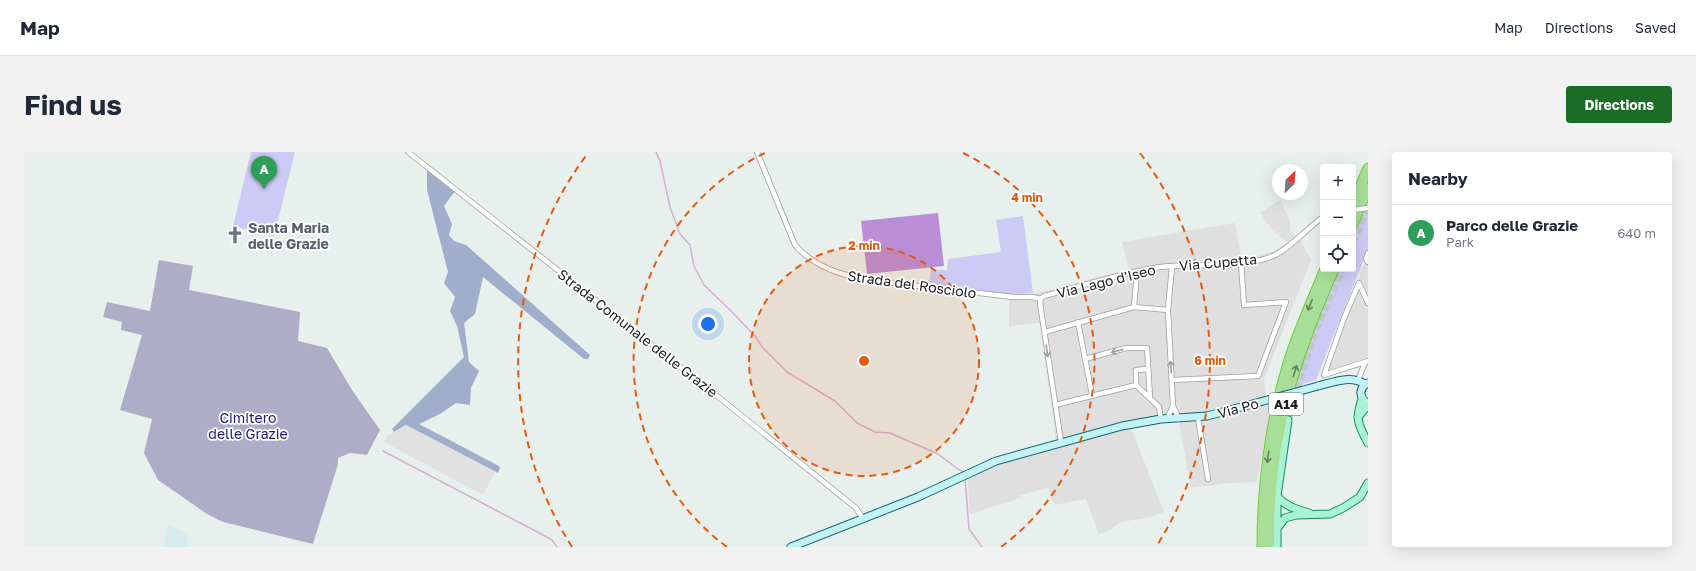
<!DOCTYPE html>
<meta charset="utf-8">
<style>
:root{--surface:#fff;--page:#f2f2f3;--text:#1f2937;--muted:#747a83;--line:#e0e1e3;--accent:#1b6c27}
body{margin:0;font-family:"Golos Text",sans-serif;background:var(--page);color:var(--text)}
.controls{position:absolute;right:12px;top:12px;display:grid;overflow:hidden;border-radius:4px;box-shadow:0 4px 16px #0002}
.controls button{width:36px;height:36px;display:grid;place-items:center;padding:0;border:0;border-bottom:1px solid var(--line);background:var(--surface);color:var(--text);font:20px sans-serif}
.compass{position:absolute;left:1248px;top:12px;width:36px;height:36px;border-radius:50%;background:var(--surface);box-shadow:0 4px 16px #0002;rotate:25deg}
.you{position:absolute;left:684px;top:172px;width:14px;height:14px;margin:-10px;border:3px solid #fff;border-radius:50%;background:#1a73e8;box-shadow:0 0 0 6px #1a73e833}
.badge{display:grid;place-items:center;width:26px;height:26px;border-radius:50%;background:var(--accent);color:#fff;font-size:13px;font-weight:700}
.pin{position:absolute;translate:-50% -33px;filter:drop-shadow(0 1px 2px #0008)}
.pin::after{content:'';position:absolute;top:21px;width:14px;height:12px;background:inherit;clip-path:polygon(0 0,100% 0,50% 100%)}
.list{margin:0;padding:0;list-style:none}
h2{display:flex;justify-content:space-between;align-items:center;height:52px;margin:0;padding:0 16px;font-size:17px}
h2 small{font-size:13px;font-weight:400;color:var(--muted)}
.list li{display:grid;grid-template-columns:26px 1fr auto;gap:12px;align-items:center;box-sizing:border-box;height:56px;padding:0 16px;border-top:1px solid var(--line)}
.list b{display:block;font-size:15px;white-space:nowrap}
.list p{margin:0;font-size:13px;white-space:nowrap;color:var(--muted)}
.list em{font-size:13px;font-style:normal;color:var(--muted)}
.icon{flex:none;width:22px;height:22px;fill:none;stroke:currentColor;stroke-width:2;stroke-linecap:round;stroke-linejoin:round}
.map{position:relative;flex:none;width:1344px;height:395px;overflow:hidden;border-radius:4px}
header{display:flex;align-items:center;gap:24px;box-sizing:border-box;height:56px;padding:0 20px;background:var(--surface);border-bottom:1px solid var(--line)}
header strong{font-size:19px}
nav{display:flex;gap:22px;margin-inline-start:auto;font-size:14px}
.intro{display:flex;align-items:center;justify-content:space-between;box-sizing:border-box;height:96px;padding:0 24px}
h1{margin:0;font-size:28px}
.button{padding:10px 18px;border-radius:4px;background:var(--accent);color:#fff;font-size:14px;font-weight:700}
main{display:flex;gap:24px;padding:0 24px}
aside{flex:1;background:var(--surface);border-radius:4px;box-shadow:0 4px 16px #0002}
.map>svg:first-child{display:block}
.residential{fill:#dedfde}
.farmland{fill:#d6ebed}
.forest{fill:#a1aecb}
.cemetery{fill:#afacc7}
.park{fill:#cdcaf5}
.pitch{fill:#ba8ed7}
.parking{fill:#e1e1e1}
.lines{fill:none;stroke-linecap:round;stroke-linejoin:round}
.stream{stroke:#d9add0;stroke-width:1.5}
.primary-tunnel{stroke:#c0c7c4;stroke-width:7;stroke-dasharray:7 3.5;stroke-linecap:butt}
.street-casing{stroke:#9e9e9e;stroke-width:6}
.secondary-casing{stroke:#10676f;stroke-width:9}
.primary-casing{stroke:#0f8e62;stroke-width:9}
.highway-casing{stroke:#6dcb39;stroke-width:11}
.street{stroke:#fff;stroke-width:4.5}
.secondary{stroke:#c2f2f4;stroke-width:7}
.primary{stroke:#aaf3d2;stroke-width:7}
.highway{stroke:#a7df98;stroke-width:9}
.street-bridge-casing{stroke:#9e9e9e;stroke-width:6;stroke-linecap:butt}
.secondary-bridge-casing{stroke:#10676f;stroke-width:9;stroke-linecap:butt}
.street-bridge{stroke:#fff;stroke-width:4.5}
.secondary-bridge{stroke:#c2f2f4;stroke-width:7}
.oneway{stroke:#64805c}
.oneway2{stroke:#9b9b9b}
.ring{fill:none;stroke:#e8590c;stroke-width:2;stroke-dasharray:7 5}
.labels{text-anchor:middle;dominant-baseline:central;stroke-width:3.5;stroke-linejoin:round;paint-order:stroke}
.shield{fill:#fff;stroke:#646464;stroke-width:1}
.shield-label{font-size:13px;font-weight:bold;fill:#212121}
.worship-label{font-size:14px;font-weight:bold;fill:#5b616d;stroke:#fff;text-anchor:start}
.street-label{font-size:14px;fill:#212121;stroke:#fff}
.park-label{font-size:14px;fill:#1d1776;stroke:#fff}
.centre{fill:#e8590c;stroke:#fff;stroke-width:2}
.ring-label{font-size:12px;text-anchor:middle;font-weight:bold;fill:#e8590c;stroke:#fff;stroke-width:3.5;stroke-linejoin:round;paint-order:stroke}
</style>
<header>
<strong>Map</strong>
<nav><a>Map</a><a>Directions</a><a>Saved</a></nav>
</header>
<div class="intro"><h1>Find us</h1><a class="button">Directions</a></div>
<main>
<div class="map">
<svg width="1344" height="395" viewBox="0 0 1344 395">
<rect width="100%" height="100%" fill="#e8f0ed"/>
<path class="residential" d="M1256 48 1266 68V78L1276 88 1287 108 1240 227 1245 266 1233 330 1204 331 1167 336 1155 270 1128 272 1107 276 1140 360 1127 365 1097 370 1086 378 1075 382 1062 347 1030 353 1024 336 996 343 997 346 946 362 943 318 975 304 1032 289 1016 171 985 174V143L1009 142 1105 117 1098 90 1211 71 1218 108 1251 99 1263 90 1249 79 1236 61Z
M1344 101V213L1297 224 1342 107Z"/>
<path class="farmland" d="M144 371 163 383 164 395H139Z"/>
<path class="forest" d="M403 18 431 39 420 54 428 72 425 83 430 89 442 93 566 203 564 207H560L459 125 451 162 440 171 445 210 455 219 447 236 446 253 432 251 416 262 395 272 475 314 476 316 474 321 382 273 370 280 368 277 440 205 433 174 426 159 431 145 420 131 424 120 403 38Z"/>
<path class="cemetery" d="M135 108 169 114 165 138 276 160 274 189 303 196 328 238 356 278 343 303 326 301 314 306V312L289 392 199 370 183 362 134 328 120 301 128 267 96 258 118 183 97 178 98 170 79 165 83 150 126 159Z"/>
<path class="park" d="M227 0H271L250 84 209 74Z
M1336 62H1344V97L1292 228 1271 234 1284 190 1313 117H1329V80Z
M999 64 1009 141 983 143 905 133 907 117 923 118 924 107 977 100 972 68Z"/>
<path class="pitch" d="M914 61 920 114 843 122 837 69Z"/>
<path class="parking" d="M382 273 471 320 459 343 360 290 363 284Z"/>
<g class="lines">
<path class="stream" d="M632 0 636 9 646 55 656 82 666 93 670 114 680 133 707 159 731 184 738 195 763 220 811 249 833 271 851 280 866 281 896 294 914 302 934 317 940 320
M359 299 523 385 528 388 533 395
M941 326 945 377 958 395"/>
<path class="primary-tunnel" d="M1329 91 1344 55
M1264 268 1279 217 1292 178 1318 117"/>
<g class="street-casing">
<path id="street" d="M384 0 687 239 832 356 839 367
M733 0 771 93C790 115 817 123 844 128L989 145H1008L1017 147
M1344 101 1342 107 1344 110
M1148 114 1144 158 1149 254
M1017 147 1020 144C1059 134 1097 121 1136 115 1174 110 1216 119 1251 103 1269 94 1283 76 1299 65
M1017 147 1016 151 1037 290
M1110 155 1113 119
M1054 170 1068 243
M1021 180 1110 155 1144 158
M1061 207 1102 196H1123L1126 246
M1300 223 1320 166 1335 131 1344 151
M1300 223 1344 209
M1148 228 1234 224 1262 150 1220 153 1217 111
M1334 228 1341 211
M1112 233 1135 255 1137 267
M1112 233V218L1124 217
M1031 253 1112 233
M1174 266 1184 327
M1143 267 1149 254 1155 267"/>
</g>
<g class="secondary-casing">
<path id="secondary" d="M1344 231C1334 236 1335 246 1344 252
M1294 234C1310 230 1326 223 1341 232
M767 395 894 345 972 309 1098 274 1137 267 1183 264 1236 250"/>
</g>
<g class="primary-casing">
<path id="primary" d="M1338 247C1331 268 1334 272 1344 291
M1334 265 1344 253
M1253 344C1261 354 1273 358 1285 361
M1252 378 1261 366 1272 363 1306 362 1319 356 1336 345 1344 331
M1253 395V344L1264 268"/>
</g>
<g class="highway-casing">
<path id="highway" d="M1329 51 1344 16
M1329 72 1344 36
M1238 395C1238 333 1246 271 1264 211 1274 179 1288 148 1301 117
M1245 395C1245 352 1249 309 1258 267 1269 216 1289 165 1310 117"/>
</g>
<use href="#street" class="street"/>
<use href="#secondary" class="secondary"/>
<use href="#primary" class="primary"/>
<use href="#highway" class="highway"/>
<g class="street-bridge-casing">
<path id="street-bridge" d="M1329 58 1344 56"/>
</g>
<g class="secondary-bridge-casing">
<path id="secondary-bridge" d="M1236 250 1294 234"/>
</g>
<use href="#street-bridge" class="street-bridge"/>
<use href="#secondary-bridge" class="secondary-bridge"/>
</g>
<defs><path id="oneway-shaft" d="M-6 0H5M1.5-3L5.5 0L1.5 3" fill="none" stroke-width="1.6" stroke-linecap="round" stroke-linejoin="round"/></defs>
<g class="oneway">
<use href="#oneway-shaft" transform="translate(1286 153) rotate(112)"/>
<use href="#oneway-shaft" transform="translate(1271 219) rotate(-73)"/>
<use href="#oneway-shaft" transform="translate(1244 305) rotate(97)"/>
</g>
<g class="oneway2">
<use href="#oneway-shaft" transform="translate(1023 199) rotate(82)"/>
<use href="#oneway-shaft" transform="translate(1093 199) rotate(166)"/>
<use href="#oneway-shaft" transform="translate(1147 215) rotate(-93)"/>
</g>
<circle cx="840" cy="209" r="115" fill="#e8590c" fill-opacity=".12"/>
<g class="ring">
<circle cx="840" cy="209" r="115"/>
<path d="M703 395A231 231 0 0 1 741 1M939 1A231 231 0 0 1 977 395"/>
<path d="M548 395A346 346 0 0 1 564 1M1116 1A346 346 0 0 1 1132 395"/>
</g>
<defs>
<g id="church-bare" transform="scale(1.38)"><path d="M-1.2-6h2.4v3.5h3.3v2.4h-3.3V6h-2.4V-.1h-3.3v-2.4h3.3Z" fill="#6b7280" stroke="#fff" stroke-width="2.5" paint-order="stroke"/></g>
</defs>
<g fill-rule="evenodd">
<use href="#church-bare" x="211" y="83"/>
</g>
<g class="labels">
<rect class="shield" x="1245" y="241" width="34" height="22" rx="3"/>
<g class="shield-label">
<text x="1262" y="252">A14</text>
</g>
<g class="worship-label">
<text x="224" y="75">Santa Maria<tspan x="224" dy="16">delle Grazie</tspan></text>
</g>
<g class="street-label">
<text transform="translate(1194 110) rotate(-5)">Via Cupetta</text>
<text transform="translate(1082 129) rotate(-14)">Via Lago d'Iseo</text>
<text transform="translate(888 132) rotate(8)">Strada del Rosciolo</text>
<text transform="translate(614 181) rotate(38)">Strada Comunale delle Grazie</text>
<text transform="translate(1214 256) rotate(-15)">Via Po</text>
</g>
<g class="park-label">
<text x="224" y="265">Cimitero<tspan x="224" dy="16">delle Grazie</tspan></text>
</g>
</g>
<circle cx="840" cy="209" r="6" class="centre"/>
<g class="ring-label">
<text x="1003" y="50">4 min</text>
<text x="840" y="98">2 min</text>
<text x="1186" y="213">6 min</text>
</g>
</svg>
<div class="controls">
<button>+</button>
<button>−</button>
<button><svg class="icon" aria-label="locate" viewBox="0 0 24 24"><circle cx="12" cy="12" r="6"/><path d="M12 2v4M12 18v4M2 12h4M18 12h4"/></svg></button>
</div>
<svg class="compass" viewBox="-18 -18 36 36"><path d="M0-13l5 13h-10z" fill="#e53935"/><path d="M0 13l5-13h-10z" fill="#747a83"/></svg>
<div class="you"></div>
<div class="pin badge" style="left:240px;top:37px;background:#2e9e5b">A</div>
</div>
<aside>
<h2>Nearby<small></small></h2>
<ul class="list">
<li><span class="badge" style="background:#2e9e5b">A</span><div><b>Parco delle Grazie</b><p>Park</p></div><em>640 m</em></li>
</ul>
</aside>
</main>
